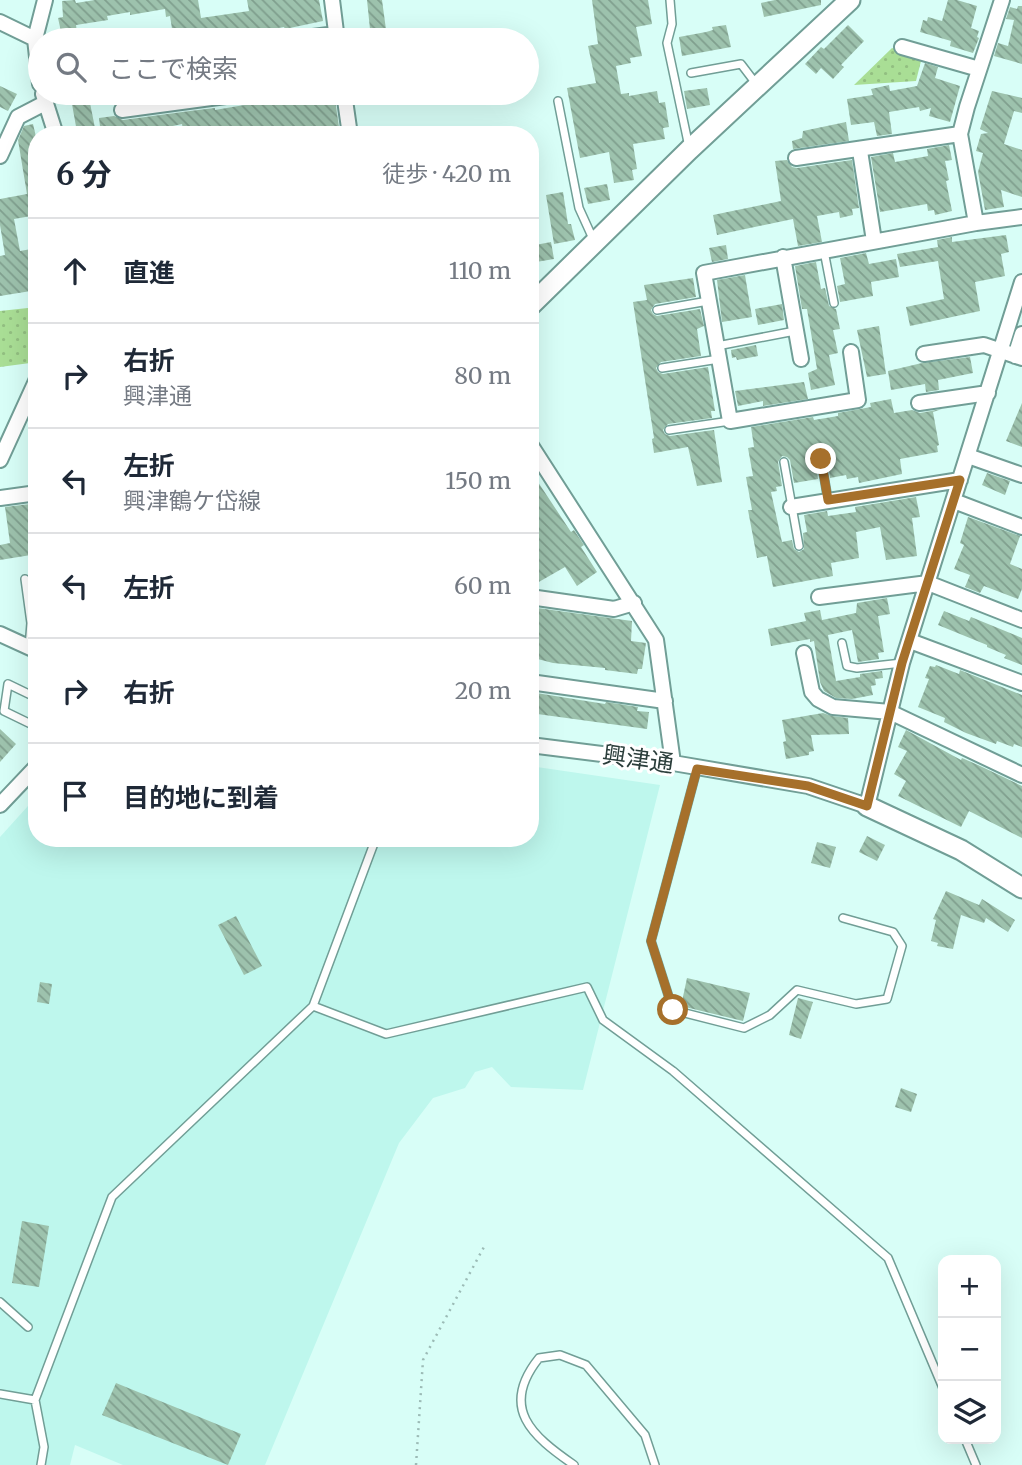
<!DOCTYPE html>
<html lang="ja">
<meta charset="utf-8">
<style>
:root{--surface:#fff;--page:#f6f6f7;--text:#1f2937;--muted:#747a83;--line:#e0e1e3}
body{margin:0;font-family:Merriweather,"Noto Sans JP",serif;background:var(--page);color:var(--text)}
.controls{position:absolute;right:21px;bottom:21px;display:grid;overflow:hidden;border-radius:14px;box-shadow:0 7px 28px #0002}
.controls button{width:63px;height:63px;display:grid;place-items:center;padding:0;border:0;border-bottom:2px solid var(--line);background:var(--surface);color:var(--text);font:35px sans-serif}
.stop{position:absolute;width:21px;height:21px;margin:-16px;border:5px solid #a6702b;border-radius:50%;background:#fff}
.stop.end{background:#a6702b;border-color:#fff;box-shadow:0 2px 7px #0008}
.list{margin:0;padding:0;list-style:none}
h2{display:flex;justify-content:space-between;align-items:center;height:91px;margin:0;padding:0 28px;font-size:30px}
h2 small{font-size:23px;font-weight:400;color:var(--muted)}
.list li{display:grid;grid-template-columns:46px 1fr auto;gap:21px;align-items:center;box-sizing:border-box;height:105px;padding:0 28px;border-top:2px solid var(--line)}
.list b{display:block;font-size:26px;white-space:nowrap}
.list p{margin:0;font-size:23px;white-space:nowrap;color:var(--muted)}
.list em{font-size:23px;font-style:normal;color:var(--muted)}
.icon{flex:none;width:38px;height:38px;fill:none;stroke:currentColor;stroke-width:2;stroke-linecap:round;stroke-linejoin:round}
.map{position:relative;flex:none;width:1022px;height:1465px;overflow:hidden}
.search{position:absolute;background:var(--surface);box-shadow:0 7px 28px #0002;left:28px;top:28px;width:511px;height:77px;display:flex;align-items:center;gap:18px;box-sizing:border-box;padding:0 24px;border-radius:38px;color:var(--muted);font-size:26px}
.panel{position:absolute;background:var(--surface);box-shadow:0 7px 28px #0002;left:28px;top:126px;width:511px;height:721px;border-radius:28px}
.map>svg:first-child{display:block}
.built{fill:#bef7ed}
.park{fill:url(#park-dots)}
.building{fill:url(#building-back-hatch)}
.lines{fill:none;stroke-linecap:round;stroke-linejoin:round}
.lane-casing{stroke:#719e96;stroke-width:10}
.street-casing{stroke:#719e96;stroke-width:18}
.secondary-casing{stroke:#719e96;stroke-width:23}
.path{stroke:#9cbbb6;stroke-width:2.5;stroke-dasharray:2 5;stroke-linecap:butt}
.lane{stroke:#fff;stroke-width:7}
.street{stroke:#fff;stroke-width:14}
.secondary{stroke:#fff;stroke-width:19}
.route{stroke:#a6702b;stroke-width:9}
.labels{text-anchor:middle;dominant-baseline:central;stroke-width:6;stroke-linejoin:round;paint-order:stroke}
.street-label{font-size:24px;fill:#2a3d3a;stroke:#fff}
</style>
<div class="map">
<svg width="1022" height="1465" viewBox="0 0 1022 1465">
<defs>
<pattern id="park-dots" width="8" height="8" patternUnits="userSpaceOnUse" patternTransform="scale(1.75)"><rect width="8" height="8" fill="#a9de95"/><path d="M2 2h.1M6 6h.1" fill="none" stroke="#92bf81" stroke-width="1.8" stroke-linecap="round"/></pattern>
<pattern id="building-back-hatch" width="6" height="6" patternUnits="userSpaceOnUse" patternTransform="scale(1.75)"><rect width="6" height="6" fill="#9dc2ad"/><path d="M-1 5l2 2M0 0l6 6M5-1l2 2" fill="none" stroke="#809f8e"/></pattern>
</defs>
<rect width="100%" height="100%" fill="#d8fef7"/>
<path class="built" d="M530 766 660 785 583 1090 511 1087 492 1067 475 1072 465 1088 433 1098 399 1143 265 1465H123L75 1445 70 1465H0V837L37 796V838H530Z"/>
<path class="park" d="M892 48 922 57 916 81 854 85Z
M37 307V335L30 363 0 367V311Z"/>
<path class="building" d="M75 0 76 3 95 0H198L201 18 249 11 247 0H319L323 21 285 29 284 27 239 35 238 30 205 35 206 40H184L183 34 173 35 170 16 166 17 165 9 130 15V12L107 16 108 20 76 25 77 33 62 36 58 18 63 17 62 1Z
M367 0H382L387 37 371 39Z
M592 0H648L652 24 636 27 642 56 630 58 631 63 616 66 621 94 629 93V96L657 91 659 103 665 102 669 127 663 128 665 139 633 144 637 169 632 170 634 180 614 183 609 152 580 158 567 88 596 83 588 46 598 44Z
M775 0H821V5L764 17 761 3Z
M948 0H957L977 6 971 28 979 31 977 37 979 38 973 53 950 46 951 41 920 32 923 20 927 21 928 17 942 21Z
M1018 6H1022V64L994 56 998 43 1008 46 1014 20 1006 19 1010 7 1017 9Z
M726 25 731 47 682 56 679 37 706 32 713 30 712 27Z
M848 25 864 41 841 65 844 67 833 79 821 68 816 74 805 64 821 47 824 49Z
M925 63 938 67 935 78 960 86 950 122 929 116 931 108 920 111 919 107 889 112 892 134 877 136 874 122 851 125 847 99 873 95 871 89 889 85 890 91 917 86Z
M0 86 17 94 8 111 0 107Z
M707 88 710 105 687 109 684 91Z
M992 91 1022 98V113L1014 111 1004 144 1022 150V197L1001 190 1004 207 985 210 978 172 983 153 976 151 981 134 988 133 980 129Z
M70 93H88L95 128 77 132Z
M307 93H334L339 127 315 131 316 135H223L222 130 184 135 182 124 131 135H101L99 118 114 116 123 120 190 111 215 108V110L273 100V97Z
M846 122 849 141 793 149 792 141 802 138 803 131Z
M33 124 37 141V215L14 219 20 251 37 248V290L0 296V256L5 255 0 225V199L27 194 18 140 24 126Z
M949 145 952 160 945 161 949 180 946 181 952 211 935 215 934 210 928 211 927 204 880 212 871 157 893 153 895 162 928 156 927 149Z
M787 160 792 167 797 168 852 160 859 208 852 209 853 215 840 218 839 212 817 216 822 242 798 246 793 219 717 235 713 215 781 201 775 161Z
M607 184 610 200 588 204 584 188Z
M563 192 568 224H571L575 240 554 244 546 195Z
M1006 235 1009 252 1001 254 1005 276 975 282 980 311 910 326 906 307 944 299 938 261 900 267 897 254 938 247 937 240 952 237V242Z
M551 242 554 259 530 263V246Z
M726 245 728 259 712 262 709 248Z
M866 253 869 264 896 259 899 277 871 282 873 296 840 302 837 286 845 284 840 258Z
M816 262 821 289 825 288 829 306 836 309 840 329 833 330 838 353 829 355 835 385 811 390 808 373 817 369 807 309H802L795 266Z
M745 275 752 317 722 322 717 280Z
M693 278 696 297 655 304 651 310 653 314 657 316 700 309 704 326 697 329 701 356 661 362 656 368 658 372 663 374 708 367 715 411H711L712 418 668 424 663 430 665 434 670 436 714 430 722 482 697 486 688 447 654 453 652 439 654 438 633 302 647 300 644 285Z
M782 304 784 320 758 325 755 309Z
M879 326 886 374 867 377 857 330Z
M756 345 758 356 737 360 736 357 732 358 731 350Z
M970 357 973 373 938 380 939 390 926 392 925 384 891 390 888 371 922 363Z
M804 382 808 399 763 406V401L738 406 735 391Z
M891 399 894 413 912 410 920 413 942 409 933 412 939 445 937 446 938 452 900 459 902 474 859 483 858 477 847 479 846 475 830 478 827 457 821 453 815 458 818 479 794 483 790 460 787 457 782 456 778 462 782 486 776 487 777 491 771 492 782 542 792 540 794 549 799 552 804 549 803 533 807 532 804 515 827 511 828 516 856 512 855 507 916 497 920 517 912 518 917 556 886 560 880 527 856 532 859 558 831 563 833 576 773 587 767 556 757 558 748 510H752L746 477 753 476 748 448 754 447 751 427 813 417 814 420 838 416V413L871 407 870 403Z
M1022 403V447L1006 441Z
M530 470 571 532 574 530 584 545 581 547 597 572 577 586 565 567 537 583 530 573Z
M987 473 1010 481 1005 495 982 485Z
M30 504 35 538H37V554L0 560V545L10 543 5 507Z
M968 517 1020 536 1010 564 1022 569V589L1018 599 984 586 980 593 965 587 970 575 954 569 964 545 960 543Z
M887 598 890 614 878 616 884 652 878 653 879 659 858 662 852 630 828 635 836 681 860 677V674L882 671 883 678 875 679 876 685 871 686 873 695 852 699 836 698 824 691 820 682 814 641 810 642V639L771 646 768 629 806 621 804 613 820 610 822 620 856 613 857 603Z
M530 607 632 621 631 641 646 643 642 669H638L637 674 605 670V668L553 663 530 657Z
M944 611 969 621 971 617 1022 638V665L1004 658 1006 655 987 647V645L938 625Z
M936 665 959 674 960 670 1022 695V747L1014 744 1013 747 997 741 996 744 966 733 944 722 945 718 918 707 929 679 925 678 930 666 935 667Z
M530 692 605 704 606 702 638 707 637 711 649 712 647 729 530 713Z
M823 713 832 716 848 718 849 734 811 735 814 751 809 752V755L786 759 783 742 786 741 782 720Z
M0 729 16 744 0 762Z
M906 730 961 760 962 758 978 765 1022 786V838L969 811 961 827 898 796 906 781 894 774 907 751 898 747Z
M867 836 885 845 877 861 859 852Z
M817 842 836 847 830 868 811 863Z
M946 891 979 905 982 899 1015 920 1008 932 986 918 984 923 961 915 953 949 937 946 938 943 931 941 936 920 933 919Z
M236 916 262 966 244 975 218 925Z
M687 978 750 993 743 1021 681 1006Z
M40 982 52 984 49 1004 37 1002Z
M798 998 813 1002 801 1039 789 1035Z
M901 1088 917 1094 911 1112 895 1107Z
M22 1221 49 1226 39 1287 12 1283Z
M116 1383 241 1434 228 1465 102 1415Z"/>
<g class="lines">
<g class="lane-casing">
<path id="lane" d="M670 0 672 24 667 43 689 147
M691 73 741 64 757 85
M558 101 579 208 594 241
M824 251 834 303
M657 310 708 301
M717 346 795 331
M662 368 719 359
M669 430 730 421
M821 459 828 500
M784 462 799 546
M25 579 31 623 29 648
M842 643 847 666 857 668 902 663
M37 698 8 684 4 711 37 727
M697 769 651 941 673 1010 744 1028 770 1015 797 990 856 1004 887 999 902 946 893 932 843 918
M376 838 313 1006 386 1034 587 987 603 1020 673 1071 888 1258 943 1388
M0 1302 28 1327
M0 1394 35 1400 112 1197 313 1006
M35 1400 44 1447 41 1465
M965 1439 976 1465
M574 1465C532 1436 499 1408 539 1358L560 1355 586 1365 645 1435 655 1465"/>
</g>
<g class="street-casing">
<path id="street" d="M332 0 337 40
M0 22 35 39
M290 40 336 34
M902 47 979 69
M40 84 35 39 45 0
M344 93 350 135
M43 94 56 135
M122 110 248 93
M860 151 874 241
M0 156 18 117 45 103
M796 158 960 134
M976 223 960 134 967 107 1002 0
M783 257 801 359
M851 352 858 400 730 421 704 273 976 223 1022 217
M924 354 984 345 1022 358
M1015 356 1022 334
M919 403 988 393
M530 444 656 640 673 763
M968 456 1022 475
M0 460 37 379
M0 498 37 493
M954 501 1022 527
M791 507 960 480
M530 597 614 609 634 603
M819 597 928 583 1022 620
M0 634 37 651
M910 641 1022 683
M804 653 812 692 818 699 833 707 890 712 1022 775
M530 682 665 701
M530 745 673 763 808 786 867 806 902 663 1022 282
M0 805 37 766"/>
</g>
<g class="secondary-casing">
<path id="secondary" d="M530 306 689 150 850 0
M867 806 961 850 1022 888"/>
</g>
<path class="path" d="M416 1465 423 1360 485 1245"/>
<use href="#lane" class="lane"/>
<use href="#street" class="street"/>
<use href="#secondary" class="secondary"/>
</g>
<g class="lines">
<path class="route" d="M673 1010 651 941 697 769 808 786 867 806 902 663 960 480 828 500 821 459"/>
</g>
<g class="labels">
<g class="street-label">
<text transform="translate(638 759) rotate(8)">興津通</text>
</g>
</g>
</svg>
<div class="controls">
<button>+</button>
<button>−</button>
<button><svg class="icon" aria-label="layers" viewBox="0 0 24 24"><path d="M12 4l9 5-9 5-9-5zM3 14l9 5 9-5"/></svg></button>
</div>
<div class="stop" style="left:673px;top:1010px"></div>
<div class="stop end" style="left:821px;top:459px"></div>
<div class="search"><svg class="icon" aria-label="search" viewBox="0 0 24 24"><circle cx="10" cy="10" r="6"/><path d="M15 15l6 6"/></svg>ここで検索</div>
<section class="panel">
<h2>6 分<small>徒歩 · 420 m</small></h2>
<ul class="list">
<li><svg class="icon" aria-label="ahead" viewBox="0 0 24 24"><path d="M12 20V5M6 11l6-6 6 6"/></svg><div><b>直進</b></div><em>110 m</em></li>
<li><svg class="icon" aria-label="right" viewBox="0 0 24 24"><path d="M7 20v-9h11M14 6l5 5-5 5"/></svg><div><b>右折</b><p>興津通</p></div><em>80 m</em></li>
<li><svg class="icon" aria-label="left" viewBox="0 0 24 24"><path d="M17 20v-9H6M10 6l-5 5 5 5"/></svg><div><b>左折</b><p>興津鶴ケ岱線</p></div><em>150 m</em></li>
<li><svg class="icon" aria-label="left" viewBox="0 0 24 24"><path d="M17 20v-9H6M10 6l-5 5 5 5"/></svg><div><b>左折</b></div><em>60 m</em></li>
<li><svg class="icon" aria-label="right" viewBox="0 0 24 24"><path d="M7 20v-9h11M14 6l5 5-5 5"/></svg><div><b>右折</b></div><em>20 m</em></li>
<li><svg class="icon" aria-label="arrive" viewBox="0 0 24 24"><path d="M6 21V4h12l-3 4 3 4H6"/></svg><div><b>目的地に到着</b></div></li>
</ul>
</section>
</div>
